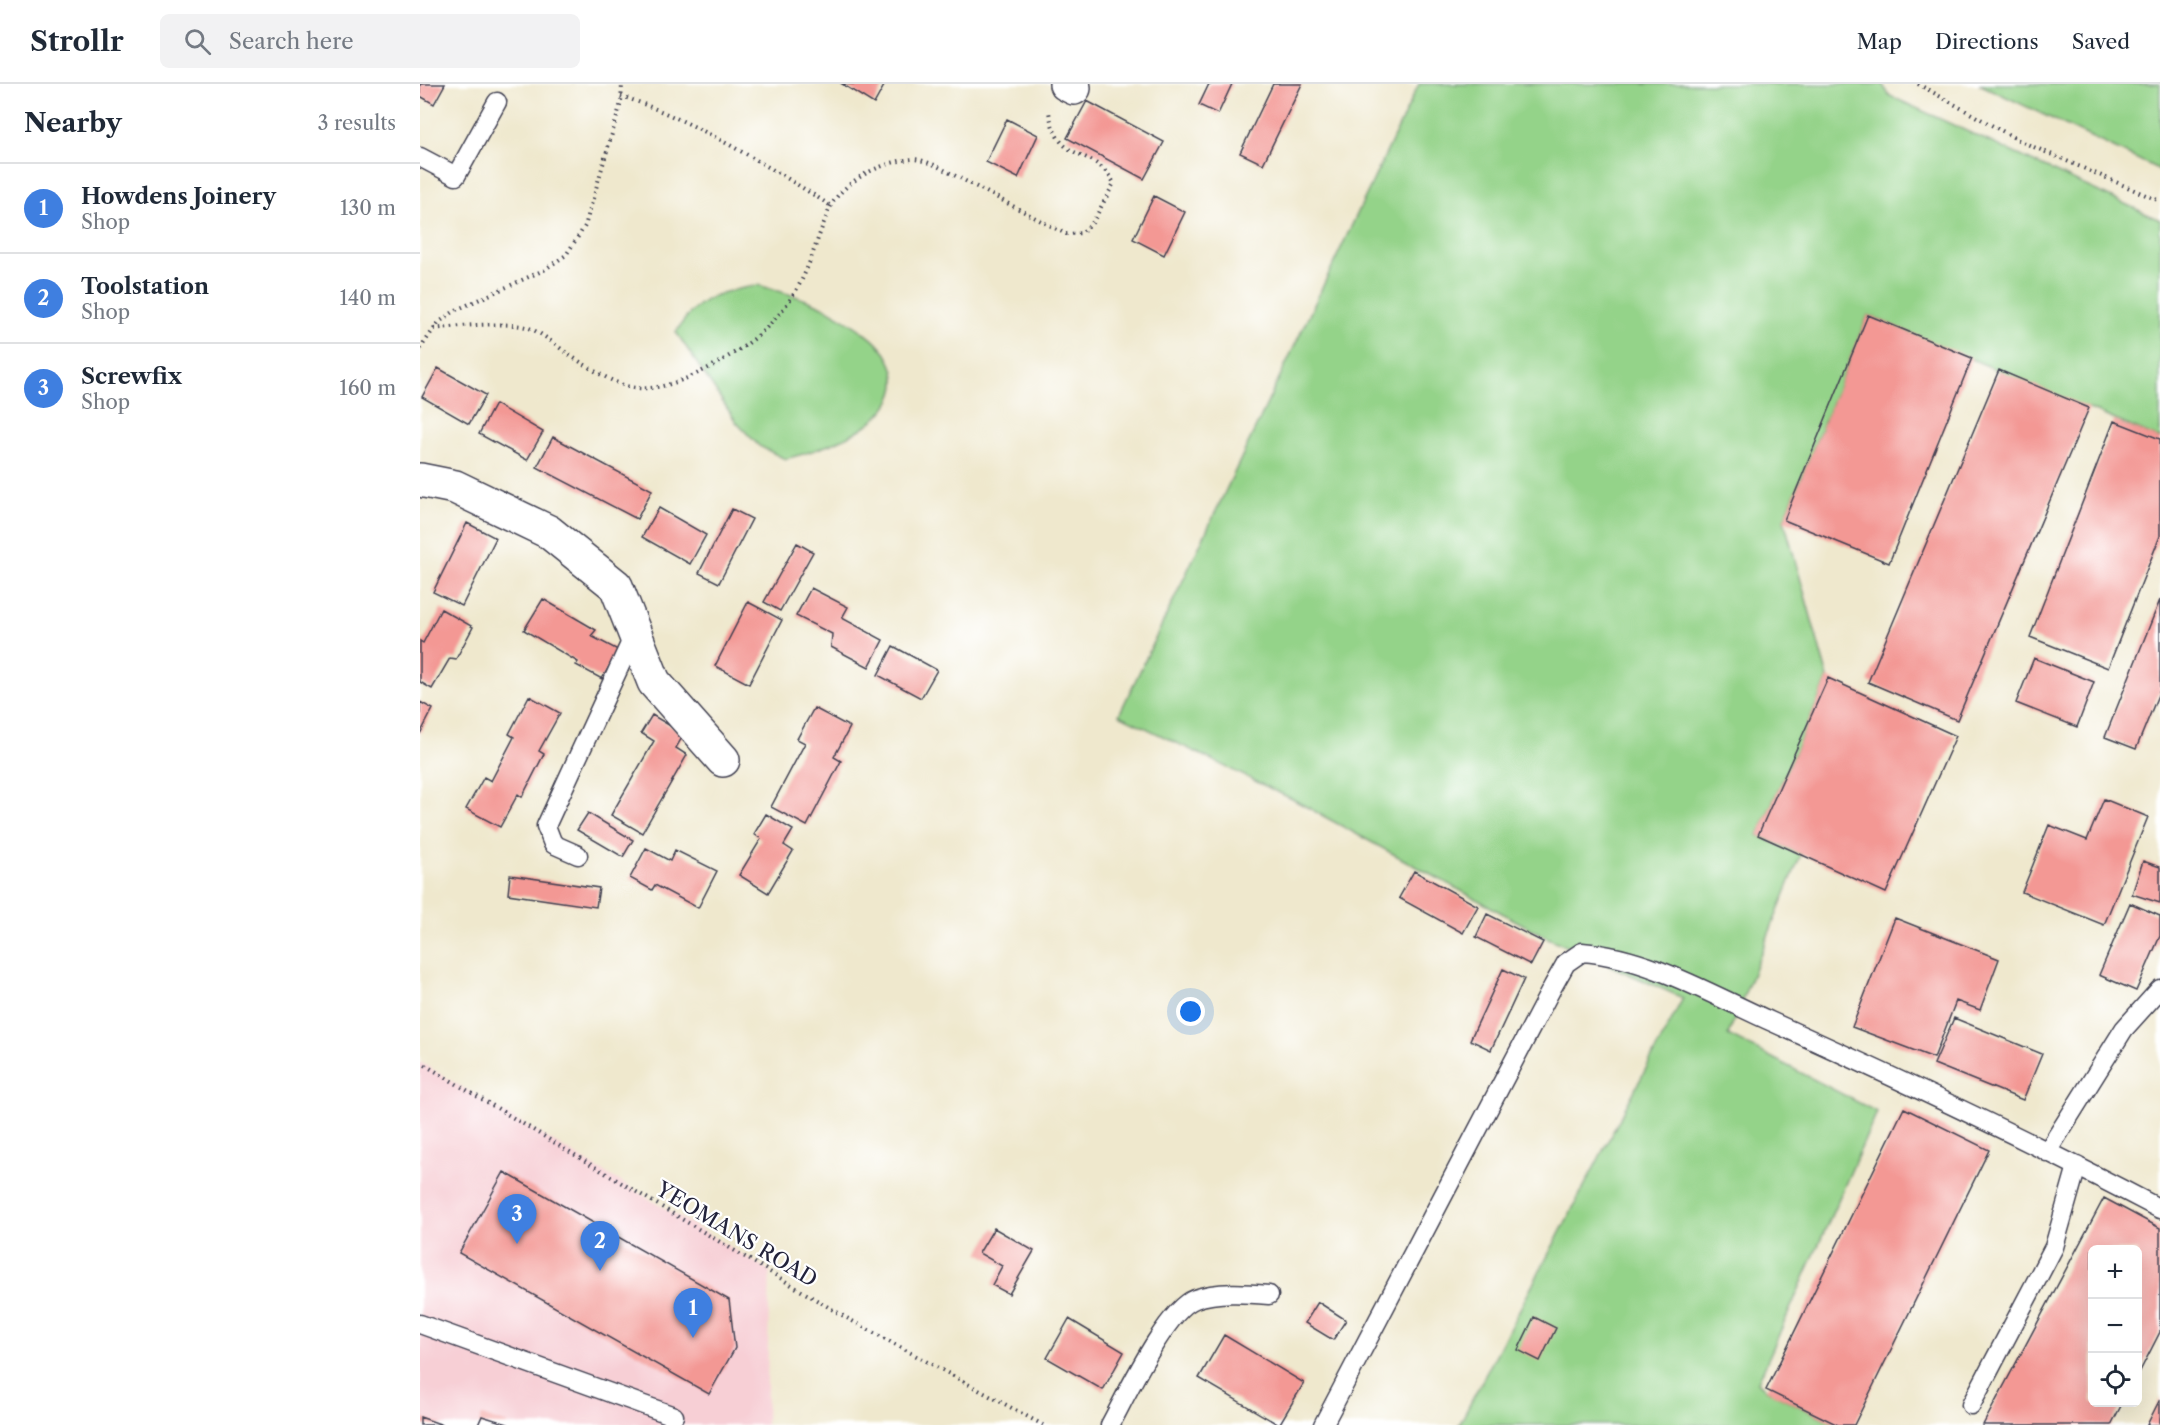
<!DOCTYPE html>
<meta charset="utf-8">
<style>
:root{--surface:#fff;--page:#f2f2f3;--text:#1f2937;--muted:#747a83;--line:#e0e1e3;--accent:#0b8043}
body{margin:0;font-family:"Libre Caslon Text",serif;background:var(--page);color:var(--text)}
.controls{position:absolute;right:18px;bottom:18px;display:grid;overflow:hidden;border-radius:9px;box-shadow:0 6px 24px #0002}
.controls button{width:54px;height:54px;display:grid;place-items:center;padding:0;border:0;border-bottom:2px solid var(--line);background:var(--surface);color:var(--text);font:30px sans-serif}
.you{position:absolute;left:771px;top:928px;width:21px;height:21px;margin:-15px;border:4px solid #fff;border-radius:50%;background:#1a73e8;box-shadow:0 0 0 9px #1a73e833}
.badge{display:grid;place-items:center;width:39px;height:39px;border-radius:50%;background:var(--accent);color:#fff;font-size:20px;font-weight:700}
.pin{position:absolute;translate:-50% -50px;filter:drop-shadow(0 2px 3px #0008)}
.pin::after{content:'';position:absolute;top:32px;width:21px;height:18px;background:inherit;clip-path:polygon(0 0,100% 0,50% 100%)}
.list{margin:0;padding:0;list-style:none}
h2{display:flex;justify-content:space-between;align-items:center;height:78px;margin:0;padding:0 24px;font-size:26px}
h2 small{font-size:20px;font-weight:400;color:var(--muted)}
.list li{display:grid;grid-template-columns:39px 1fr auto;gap:18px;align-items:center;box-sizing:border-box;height:90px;padding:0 24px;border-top:2px solid var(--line)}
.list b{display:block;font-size:22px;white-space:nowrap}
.list p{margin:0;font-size:20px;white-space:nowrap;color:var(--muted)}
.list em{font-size:20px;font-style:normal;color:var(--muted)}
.icon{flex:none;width:33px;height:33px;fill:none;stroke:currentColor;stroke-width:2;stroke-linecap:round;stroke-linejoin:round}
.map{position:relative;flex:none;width:1740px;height:1341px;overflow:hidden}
header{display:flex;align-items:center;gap:36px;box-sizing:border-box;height:84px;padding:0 30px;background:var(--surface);border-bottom:2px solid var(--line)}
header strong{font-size:28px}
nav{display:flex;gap:33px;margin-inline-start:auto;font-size:21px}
.search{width:420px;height:54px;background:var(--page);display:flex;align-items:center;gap:15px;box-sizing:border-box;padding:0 21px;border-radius:9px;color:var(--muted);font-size:22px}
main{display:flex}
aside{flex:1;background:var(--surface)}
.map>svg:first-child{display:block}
.built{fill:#f7cfd5}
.green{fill:#94d389;stroke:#5b7a62;stroke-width:1.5}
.building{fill:#f39894}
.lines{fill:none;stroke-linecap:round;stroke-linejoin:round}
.lane-casing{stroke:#414051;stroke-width:21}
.street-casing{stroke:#414051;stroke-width:36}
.path{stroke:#414051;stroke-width:4;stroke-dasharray:1.5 4.5;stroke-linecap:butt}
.lane{stroke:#fff;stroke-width:18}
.street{stroke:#fff;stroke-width:33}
.labels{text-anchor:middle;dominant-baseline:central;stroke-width:4.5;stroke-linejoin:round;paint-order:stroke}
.street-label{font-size:21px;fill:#22223b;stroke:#fff}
</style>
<header>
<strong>Strollr</strong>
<div class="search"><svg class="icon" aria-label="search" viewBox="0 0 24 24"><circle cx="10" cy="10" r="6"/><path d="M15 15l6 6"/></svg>Search here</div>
<nav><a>Map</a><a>Directions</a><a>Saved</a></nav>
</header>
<main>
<aside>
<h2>Nearby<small>3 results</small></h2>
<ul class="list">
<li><span class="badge" style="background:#3f7fe0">1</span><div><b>Howdens Joinery</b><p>Shop</p></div><em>130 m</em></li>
<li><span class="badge" style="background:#3f7fe0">2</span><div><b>Toolstation</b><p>Shop</p></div><em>140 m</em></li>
<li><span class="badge" style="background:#3f7fe0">3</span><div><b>Screwfix</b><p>Shop</p></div><em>160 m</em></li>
</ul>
</aside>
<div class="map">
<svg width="1740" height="1341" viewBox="0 0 1740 1341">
<rect width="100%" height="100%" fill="#fff"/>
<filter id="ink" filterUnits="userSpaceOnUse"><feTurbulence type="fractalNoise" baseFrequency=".0167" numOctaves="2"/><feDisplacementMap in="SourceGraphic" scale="12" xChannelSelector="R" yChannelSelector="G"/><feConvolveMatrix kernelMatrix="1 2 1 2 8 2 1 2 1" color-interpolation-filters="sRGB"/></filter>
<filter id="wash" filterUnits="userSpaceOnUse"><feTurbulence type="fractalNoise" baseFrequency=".008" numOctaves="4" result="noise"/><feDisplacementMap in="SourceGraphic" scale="24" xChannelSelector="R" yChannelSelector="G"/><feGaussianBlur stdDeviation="1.35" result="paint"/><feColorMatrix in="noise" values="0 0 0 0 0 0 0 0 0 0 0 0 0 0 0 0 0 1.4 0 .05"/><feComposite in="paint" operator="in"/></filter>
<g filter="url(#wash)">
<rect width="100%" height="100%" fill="#efe8cd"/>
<path class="built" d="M0 978 350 1187 346 1341H0Z"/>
<path class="green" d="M999 0H1462L1470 12 1740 136V355L1448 231 1364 436 1408 594 1338 751 1381 770 1308 951 1457 1028 1338 1298 1346 1306 1418 1341H1039L1263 914 1128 854 872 715 699 631Z
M1559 0H1740V86Z
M338 201C361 208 387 214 407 225 428 237 460 255 470 277 498 334 403 366 365 375L339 362 317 339 256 248C279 210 297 210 338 201Z"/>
<g id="blocks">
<path class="building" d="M0 0H25L14 20 0 12Z
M422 0H465L454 20Z
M789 0H812L798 30 779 21Z
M853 0H882L843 80 820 69Z
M667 17 744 58 724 95 647 54Z
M587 35 618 51 598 94 566 78Z
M734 112 765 128 744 171 713 155Z
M1448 231 1552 274 1469 479 1364 436Z
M18 284 66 311 49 340 2 313Z
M1579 286 1669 324 1537 636 1448 598Z
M75 320 123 348 107 376 59 350Z
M1694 337 1740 355V452L1688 584 1610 553Z
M133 353 232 406 217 435 117 383Z
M239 424 286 451 270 480 222 453Z
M312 425 332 435 299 499 279 489Z
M47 439 76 454 42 522 13 508Z
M377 459 393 468 360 527 344 518Z
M391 504 428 523 422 534 463 556 449 583 411 563 412 550 376 532Z
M123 515 176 546 171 552 198 566 182 595 156 581 158 578 104 546Z
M1740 516V606L1716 665 1685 653Z
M328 518 362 536 329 600 295 582Z
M21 525 53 543 36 575 30 574 12 605 0 598V557L3 559Z
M473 562 517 586 501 614 458 591Z
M1614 574 1674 598 1657 643 1596 619Z
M1408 594 1536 652 1466 809 1338 751Z
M109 612 140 629 119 667 124 670 102 713 98 710 80 743 46 725 64 693 71 697 94 653 89 650Z
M0 618 13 625 0 650Z
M394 624 430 643 414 673 421 677 387 742 351 723 385 659 377 655Z
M232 631 264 650 256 664 267 671 222 749 191 731 234 657 221 649Z
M1684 715 1728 733 1684 841 1602 808 1629 741 1667 756Z
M168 729 213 756 203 773 157 746Z
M346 730 373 746 364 761 373 767 348 809 319 791 341 755 334 750Z
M226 764 250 777 255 766 297 787 278 824 235 801 232 806 210 794Z
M1723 777 1740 783V819L1712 810Z
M994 787 1058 822 1043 849 979 814Z
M90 791 179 804 176 823 88 810Z
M1710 819 1740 832V852L1716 907 1679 891Z
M1067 830 1123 858 1111 881 1056 853Z
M1475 834 1579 875 1560 926 1536 917 1514 974 1432 943Z
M1083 885 1104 895 1071 966 1050 956Z
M1534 934 1622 970 1603 1016 1514 980Z
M1484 1024 1569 1066 1434 1341H1418L1346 1306Z
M84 1088 309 1216 315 1264 289 1310 39 1169Z
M1684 1114 1740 1144V1248L1718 1291V1166H1672V1318H1703L1691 1341H1563Z
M574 1144 614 1167 589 1210 572 1201 582 1182 559 1169Z
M898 1218 926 1236 913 1256 885 1239Z
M1114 1233 1136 1244 1120 1277 1098 1266Z
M649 1235 704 1268 683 1306 627 1274Z
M804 1251 884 1299 859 1341 779 1294Z
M1740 1315V1341H1727Z
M62 1332 88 1340V1341H58Z
M0 1333 23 1341H0Z"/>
</g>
</g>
<g filter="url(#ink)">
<use href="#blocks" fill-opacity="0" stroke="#414051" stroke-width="1.5"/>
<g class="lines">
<g class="lane-casing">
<path id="lane" d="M0 73 36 92 77 18
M158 771 133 760 126 742 215 549
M1627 1068 1704 945 1740 905
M0 1240 254 1332
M1551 1321 1634 1163 1657 1082
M690 1341C706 1312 746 1226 775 1215 797 1207 826 1209 849 1211
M903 1341 1133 902 1146 879 1162 868C1228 873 1290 910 1350 937 1481 996 1613 1058 1740 1125"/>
</g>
<g class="street-casing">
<path id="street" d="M646 0 654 4
M0 396 35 403 129 448 196 502 234 598 303 676"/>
</g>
<path class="path" d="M1498 0 1600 57 1740 117
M201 12C271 35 349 82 411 122
M14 245C34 242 91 237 109 244 124 250 140 265 154 274 172 285 190 298 210 303 245 311 295 282 323 263 346 247 364 227 378 203 392 178 398 150 410 124 423 96 464 77 493 75 500 75 508 79 515 81L646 150 662 149 673 138 694 99C671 59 639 83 629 28
M0 265 18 239 36 226 124 186 146 171 165 142 201 19 202 0
M0 978 425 1233 623 1341"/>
<use href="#lane" class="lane"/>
<use href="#street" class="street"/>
</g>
</g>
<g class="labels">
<g class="street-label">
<text transform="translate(317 1150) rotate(31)">YEOMANS ROAD</text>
</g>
</g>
</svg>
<div class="controls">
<button>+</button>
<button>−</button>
<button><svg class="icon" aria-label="locate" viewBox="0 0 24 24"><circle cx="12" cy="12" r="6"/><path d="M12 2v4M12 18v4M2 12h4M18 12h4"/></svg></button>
</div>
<div class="you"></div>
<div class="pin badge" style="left:273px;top:1254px;background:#3f7fe0">1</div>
<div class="pin badge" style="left:180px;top:1187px;background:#3f7fe0">2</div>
<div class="pin badge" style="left:97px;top:1160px;background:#3f7fe0">3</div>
</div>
</main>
